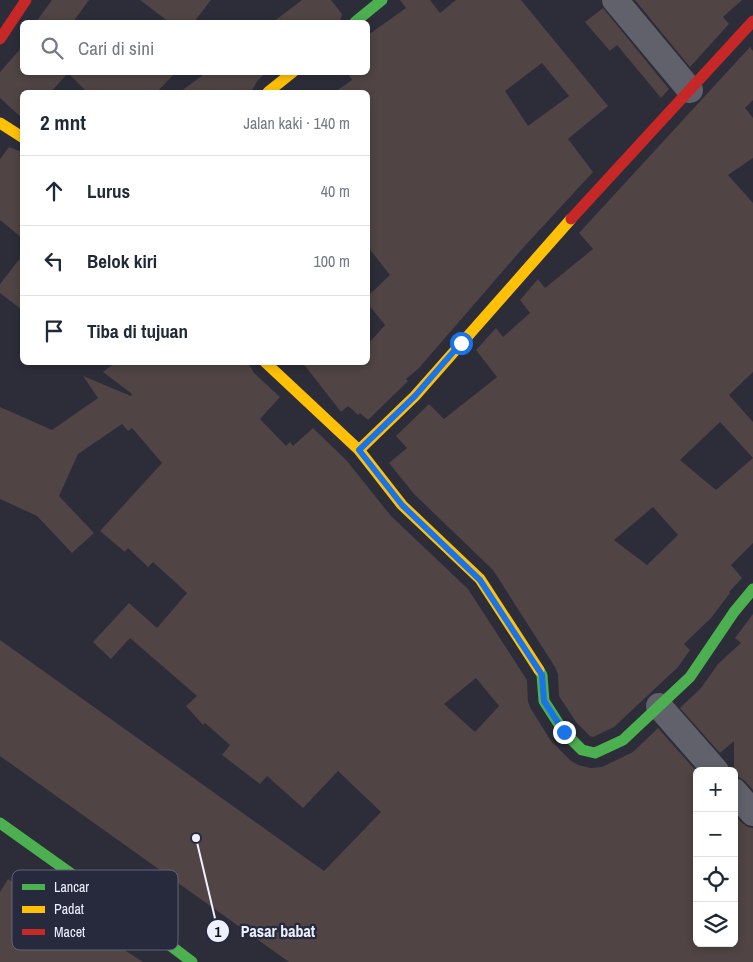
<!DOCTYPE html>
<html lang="id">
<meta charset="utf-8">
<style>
:root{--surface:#fff;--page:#f6f6f7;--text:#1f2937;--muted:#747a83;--line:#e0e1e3}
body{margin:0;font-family:"Archivo Narrow",sans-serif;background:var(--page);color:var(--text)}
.controls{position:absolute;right:15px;bottom:15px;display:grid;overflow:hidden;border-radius:8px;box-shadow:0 2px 8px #0003}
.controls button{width:45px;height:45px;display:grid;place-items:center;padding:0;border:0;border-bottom:1px solid var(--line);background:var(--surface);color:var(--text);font:25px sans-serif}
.stop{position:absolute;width:15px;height:15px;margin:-11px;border:4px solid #1a73e8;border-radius:50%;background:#fff}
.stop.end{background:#1a73e8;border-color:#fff;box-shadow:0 1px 5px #0008}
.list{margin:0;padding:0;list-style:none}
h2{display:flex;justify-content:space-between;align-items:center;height:65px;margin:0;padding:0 20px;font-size:21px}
h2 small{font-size:16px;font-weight:400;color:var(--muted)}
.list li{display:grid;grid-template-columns:32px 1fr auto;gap:15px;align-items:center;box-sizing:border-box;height:70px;padding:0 20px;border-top:1px solid var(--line)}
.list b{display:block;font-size:19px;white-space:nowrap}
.list em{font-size:16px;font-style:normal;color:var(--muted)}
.icon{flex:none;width:28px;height:28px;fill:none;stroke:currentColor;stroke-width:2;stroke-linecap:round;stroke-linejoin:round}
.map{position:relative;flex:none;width:753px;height:962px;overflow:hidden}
.search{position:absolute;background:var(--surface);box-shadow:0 2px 8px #0003;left:20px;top:20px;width:350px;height:55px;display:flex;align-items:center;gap:12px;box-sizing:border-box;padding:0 18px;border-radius:8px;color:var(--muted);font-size:19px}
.panel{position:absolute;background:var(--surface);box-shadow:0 2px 8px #0003;left:20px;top:90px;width:350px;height:275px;border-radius:8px}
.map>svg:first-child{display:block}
.building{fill:#504444;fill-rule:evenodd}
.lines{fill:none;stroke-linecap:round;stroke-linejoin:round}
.street{stroke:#60616b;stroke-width:26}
.fast{stroke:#4caf50;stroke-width:11}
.slow{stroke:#ffc107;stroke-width:11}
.jam{stroke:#c62828;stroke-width:11}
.route{stroke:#1a73e8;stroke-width:6}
.key{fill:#27293d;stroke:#636577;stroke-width:1}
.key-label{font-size:14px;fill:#eef0fe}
.leader{fill:none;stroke:#eef0fe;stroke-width:2}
.callout-dot{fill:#eef0fe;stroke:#27293d;stroke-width:2}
.mark-label{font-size:15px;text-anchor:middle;font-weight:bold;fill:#111}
.callout-label{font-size:16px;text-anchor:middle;font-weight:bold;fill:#eef0fe;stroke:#27293d;stroke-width:4.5;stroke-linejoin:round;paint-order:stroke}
</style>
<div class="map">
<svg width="753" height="962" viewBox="0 0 753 962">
<rect width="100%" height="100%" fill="#2c2d38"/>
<path class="building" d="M52 0H89L73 22H36Z
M140 0H211L194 22H169Z
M302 0H331L342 14 340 22H273Z
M400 0H430L440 13 456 0H521L608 106 568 139 593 172 522 249 419 368 406 379 408 381 404 385 368 420 360 413 358 415 348 406 341 412 302 362H368V344L385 325 368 304V296L390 275 368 247V92H335L352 80 347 72H368V35L406 8ZM542 63 569 96 528 126 505 91Z
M635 0H742L723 17 729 24 690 67Z
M603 8 669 89 661 98 617 45 610 51 585 22Z
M22 47V72H176L157 92H87L68 73 51 92H22V118L0 98V72Z
M750 47 753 51V100L745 108 753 118V158L728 175 753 203V372L729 395 753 422V543L731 565 742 578 729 592 730 593 711 618 684 644 690 650 678 667 614 727 593 737 590 736 576 722 559 696 558 674 555 667 493 570 414 494 389 463 407 448 396 436 429 404 444 419 497 377 476 350 496 328 503 337 530 313 520 300 538 279 545 288 593 249 579 233ZM720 422 753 458 716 490 680 460ZM653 507 678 535 647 565 614 540Z
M207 72H267L258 80 251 92H180Z
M9 147 22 152V238L0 220V159Z
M22 256V310L0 293V284Z
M116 362H246L250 366 254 373 280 397 260 419 286 446 290 442 293 446 313 428 347 461 391 516 468 589 527 680 528 702 531 709 551 741 571 761 578 765 591 768 602 767 633 752 658 728 697 772V945L734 943V814L742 823 748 827 753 828V962H289L0 756V640L324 871 381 812 338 771 303 808 267 776 260 784 222 755 230 745 205 723 203 725 186 706 197 696 130 638 111 659 93 642 129 603 157 628 187 593 153 562 148 567 128 548 125 552 100 531 162 463 132 428 128 431 122 424 78 454 59 496 94 533 72 553 37 516 0 499V407L52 430 98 398 83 376 131 396 132 394 103 372ZM476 678 499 706 475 732 444 704Z
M753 614V790L745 781 739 777 734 776V741L720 753 680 708 701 688 718 664 741 643 735 638Z
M8 879 23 889 27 884 43 895 44 893 103 936 143 962H0V892Z"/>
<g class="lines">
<path class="street" d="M615 0 690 90
M659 706 716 771
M734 791 753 813"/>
<path class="fast" d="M355 22 382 0
M539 670 542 675 544 701 564 732 582 750 595 753 623 740 690 677 734 612 753 589
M0 823 146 927 192 962"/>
<path class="slow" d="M268 92 293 72
M0 123 22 137
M265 362 359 450 402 505 480 579 539 670
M359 450 415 396 571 219"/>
<path class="jam" d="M0 39 26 0
M571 219 753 21"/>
</g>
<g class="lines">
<path class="route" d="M461 343 415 396 359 450 402 505 480 580 542 675 544 701 564 732"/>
</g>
<rect x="12" y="870" width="166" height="80" rx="8" class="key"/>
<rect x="22" y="884" width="23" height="6" fill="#4caf50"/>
<rect x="22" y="906" width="23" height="7" fill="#ffc107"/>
<rect x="22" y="929" width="23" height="6" fill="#c62828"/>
<g class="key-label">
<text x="54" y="892">Lancar</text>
<text x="54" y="914">Padat</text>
<text x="54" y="937">Macet</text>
</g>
<path class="leader" d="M196 838L218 931"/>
<g class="callout-dot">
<circle cx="196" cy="838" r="5"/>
<circle cx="218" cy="931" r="12"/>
</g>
<g class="mark-label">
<text x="218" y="937">1</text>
</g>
<g class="callout-label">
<text x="278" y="937">Pasar babat</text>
</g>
</svg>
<div class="controls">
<button>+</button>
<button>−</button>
<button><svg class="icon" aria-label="locate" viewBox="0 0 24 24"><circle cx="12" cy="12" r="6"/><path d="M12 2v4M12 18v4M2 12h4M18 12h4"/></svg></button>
<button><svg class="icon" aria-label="layers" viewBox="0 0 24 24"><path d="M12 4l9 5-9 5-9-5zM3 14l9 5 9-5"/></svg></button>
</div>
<div class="stop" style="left:461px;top:343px"></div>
<div class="stop end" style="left:564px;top:732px"></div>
<div class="search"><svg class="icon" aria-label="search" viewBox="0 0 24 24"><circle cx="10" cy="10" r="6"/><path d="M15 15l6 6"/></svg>Cari di sini</div>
<section class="panel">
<h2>2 mnt<small>Jalan kaki · 140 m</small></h2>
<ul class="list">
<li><svg class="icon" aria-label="ahead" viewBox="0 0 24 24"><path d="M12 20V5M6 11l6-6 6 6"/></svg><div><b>Lurus</b></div><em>40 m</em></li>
<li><svg class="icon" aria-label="left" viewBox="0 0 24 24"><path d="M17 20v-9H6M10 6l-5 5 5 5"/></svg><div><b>Belok kiri</b></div><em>100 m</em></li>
<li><svg class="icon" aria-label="arrive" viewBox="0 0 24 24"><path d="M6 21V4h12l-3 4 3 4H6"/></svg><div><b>Tiba di tujuan</b></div></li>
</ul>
</section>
</div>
